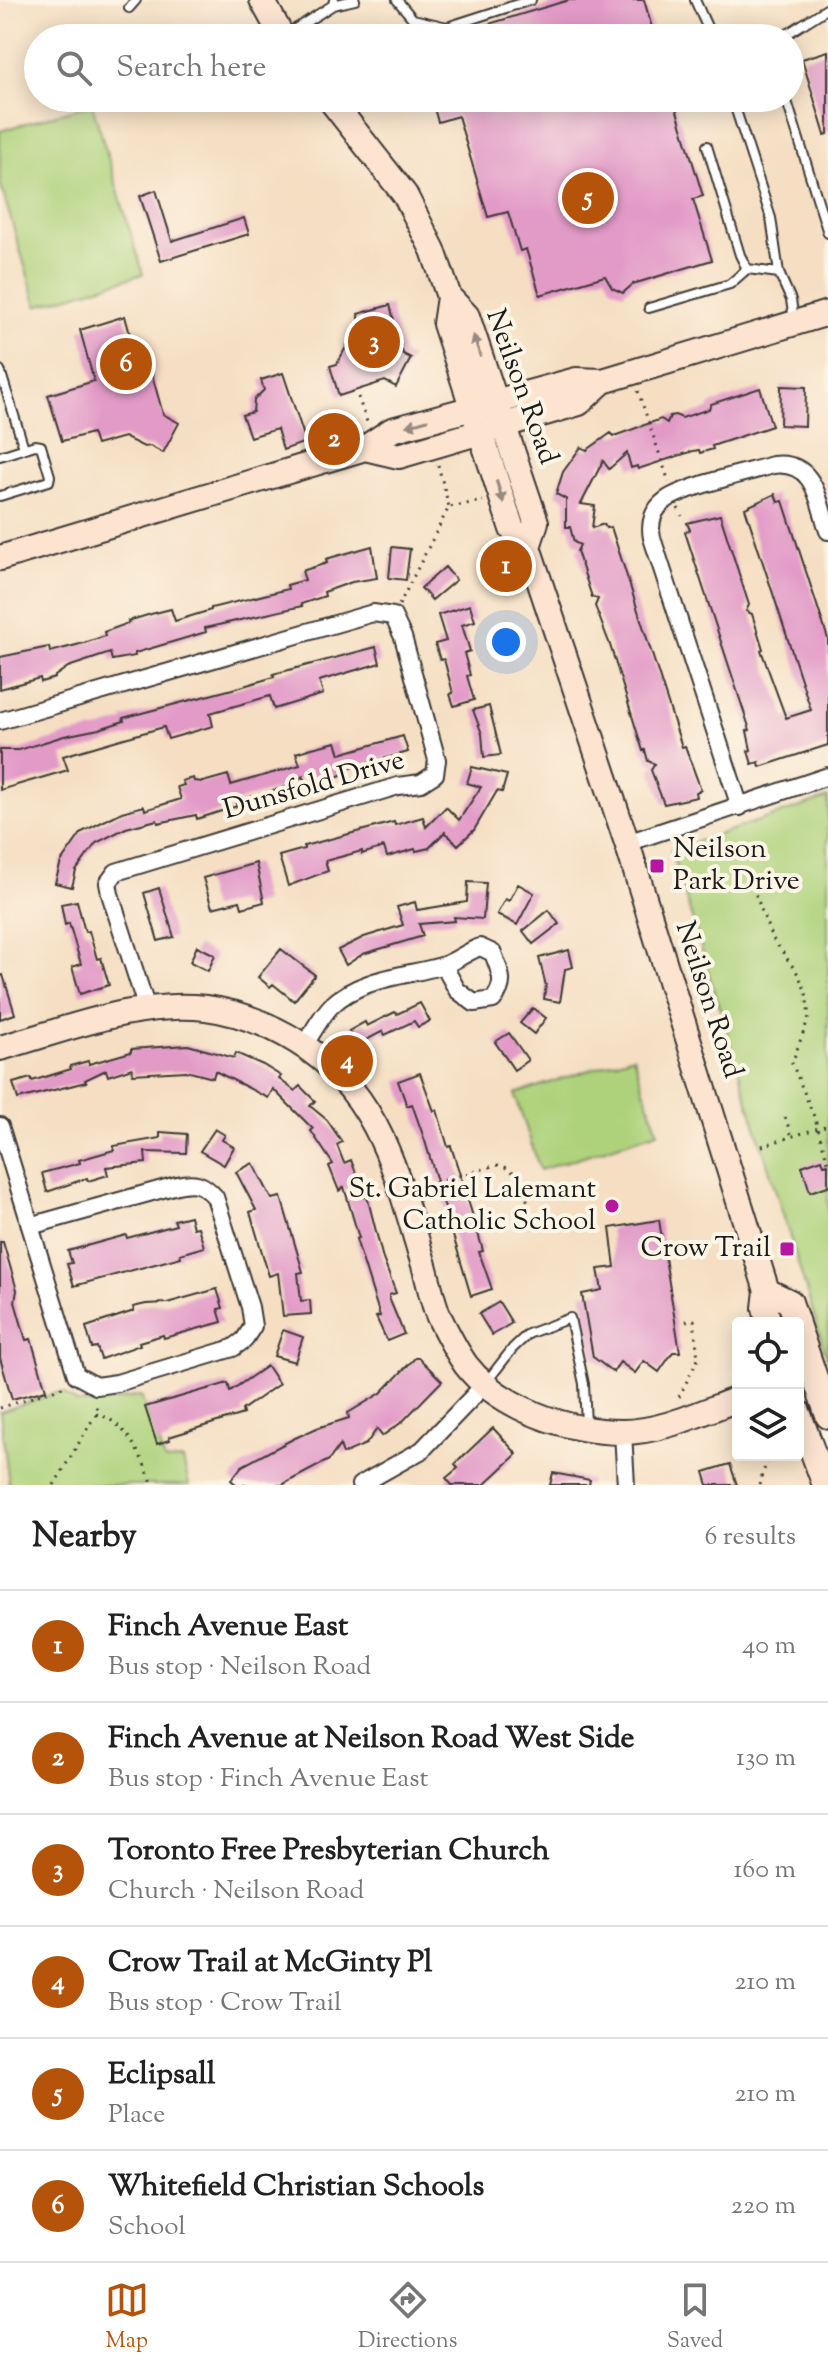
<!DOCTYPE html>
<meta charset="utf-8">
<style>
:root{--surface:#fff;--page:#f2f2f2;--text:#222;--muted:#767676;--line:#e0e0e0;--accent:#b45309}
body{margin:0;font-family:"Sorts Mill Goudy",serif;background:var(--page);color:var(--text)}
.controls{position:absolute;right:24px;bottom:24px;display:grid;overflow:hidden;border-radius:8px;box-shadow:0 4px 20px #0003}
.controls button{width:72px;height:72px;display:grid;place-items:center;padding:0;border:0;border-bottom:2px solid var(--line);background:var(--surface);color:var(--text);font:40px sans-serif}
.you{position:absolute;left:506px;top:642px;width:28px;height:28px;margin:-20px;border:6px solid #fff;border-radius:50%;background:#1a73e8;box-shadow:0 0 0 12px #1a73e833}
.badge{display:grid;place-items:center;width:52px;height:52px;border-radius:50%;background:var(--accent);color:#fff;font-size:26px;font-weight:700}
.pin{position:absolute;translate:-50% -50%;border:4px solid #fff;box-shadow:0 2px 8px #0006}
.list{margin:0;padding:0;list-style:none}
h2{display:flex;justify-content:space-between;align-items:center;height:104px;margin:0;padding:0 32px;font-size:34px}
h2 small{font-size:26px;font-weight:400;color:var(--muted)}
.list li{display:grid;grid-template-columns:52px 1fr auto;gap:24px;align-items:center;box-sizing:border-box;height:112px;padding:0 32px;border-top:2px solid var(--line)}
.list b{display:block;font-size:30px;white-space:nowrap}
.list p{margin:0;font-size:26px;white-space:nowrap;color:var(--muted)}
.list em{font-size:26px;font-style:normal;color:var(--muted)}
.icon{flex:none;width:44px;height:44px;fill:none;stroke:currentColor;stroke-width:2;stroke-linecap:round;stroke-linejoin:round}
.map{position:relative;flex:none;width:828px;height:1485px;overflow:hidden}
.search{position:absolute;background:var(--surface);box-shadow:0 4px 20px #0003;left:24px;right:24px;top:24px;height:88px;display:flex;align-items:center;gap:20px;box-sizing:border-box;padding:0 28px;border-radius:44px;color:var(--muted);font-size:30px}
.sheet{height:776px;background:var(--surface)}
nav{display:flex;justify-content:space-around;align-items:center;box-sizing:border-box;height:112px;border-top:2px solid var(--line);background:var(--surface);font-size:22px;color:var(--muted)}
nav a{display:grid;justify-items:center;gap:4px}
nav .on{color:var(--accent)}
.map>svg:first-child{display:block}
.green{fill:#aed27c;stroke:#65774c;stroke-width:2}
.building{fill:#e29ac7}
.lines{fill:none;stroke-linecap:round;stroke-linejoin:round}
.lane-casing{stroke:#3d3935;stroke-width:12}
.street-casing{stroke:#3d3935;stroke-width:20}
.secondary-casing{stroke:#3d3935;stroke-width:28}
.path{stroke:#3d3935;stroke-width:3;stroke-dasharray:2 6;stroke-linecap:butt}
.lane{stroke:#fff;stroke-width:8}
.street{stroke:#fff;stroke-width:16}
.secondary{stroke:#fde4d1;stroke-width:24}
.oneway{fill:#988a80}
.poi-dot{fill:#b5179e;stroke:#fcf5e5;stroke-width:3}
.labels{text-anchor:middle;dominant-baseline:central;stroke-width:8;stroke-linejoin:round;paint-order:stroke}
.street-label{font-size:28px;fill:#1c1c1c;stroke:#fcf5e5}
.poi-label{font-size:28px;fill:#1c1c1c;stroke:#fcf5e5;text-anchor:end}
</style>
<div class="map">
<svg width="828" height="1485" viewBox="0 0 828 1485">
<rect width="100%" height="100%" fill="#fcf5e5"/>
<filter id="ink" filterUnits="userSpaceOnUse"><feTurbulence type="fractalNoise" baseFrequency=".0125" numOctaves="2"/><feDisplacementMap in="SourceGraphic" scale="16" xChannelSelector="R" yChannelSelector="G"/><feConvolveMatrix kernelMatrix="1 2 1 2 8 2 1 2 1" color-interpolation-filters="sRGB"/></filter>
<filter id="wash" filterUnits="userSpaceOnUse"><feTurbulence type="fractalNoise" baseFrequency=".006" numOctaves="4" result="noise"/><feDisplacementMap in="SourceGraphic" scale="32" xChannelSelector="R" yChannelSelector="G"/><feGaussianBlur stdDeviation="1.8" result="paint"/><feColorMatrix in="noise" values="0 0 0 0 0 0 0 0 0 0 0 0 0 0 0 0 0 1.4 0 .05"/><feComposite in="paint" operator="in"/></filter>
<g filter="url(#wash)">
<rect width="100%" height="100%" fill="#f5dec2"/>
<path class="green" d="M92 104 143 274 37 306 0 183V131Z
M828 798V1361L671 850Z
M633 1056 658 1132 540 1170 515 1094Z
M55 1393H63L77 1403 113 1401 141 1396 165 1461 183 1460 189 1485H9L0 1412Z"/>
<g id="blocks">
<path class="building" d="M569 0H644L655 38H452V35Z
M828 51V134L825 135 802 59Z
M431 98H673L703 196 693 199 712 260 633 284 623 293 612 288 605 276 540 295 526 249 520 251 508 212 488 217 458 116 438 122Z
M156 190 172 241 244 218 249 234 161 261 140 196Z
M390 305 403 354 411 358 396 387 385 381 339 396 330 366 337 364 360 321 358 314Z
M125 316 137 360 147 357 163 414 179 423 163 453 150 446 144 447 124 437 96 445 92 433 62 441 48 395 94 381 80 330Z
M283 373 306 442 283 450 277 429 250 437 242 415 253 412 254 400 264 390 261 380Z
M781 386 806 387 805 426 780 425Z
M760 388 772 426 712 446 713 449 700 453 699 450 693 451 638 469 637 466 631 468 627 453 609 469 603 461 581 504 595 506 592 528 604 524 606 528 611 527 682 747 685 746 701 790 696 792 697 797 664 804 651 770 655 764 648 761 645 750 643 751 610 645 597 611 595 606 598 599 592 597 577 551 580 545 574 542 570 527H566V499L556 494 563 472 581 447 587 450 611 433 614 436 661 419 667 423 670 416 675 415 682 418 709 409 711 404Z
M775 494 778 502 783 501 828 639V745L760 767 759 762 752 764 748 751 751 750 747 731 750 730 685 532 690 530 687 523 720 515 749 605 746 611 752 614 763 649 761 650 786 718 811 710 745 508Z
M372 546 377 578 352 582 324 592 325 596 301 604 302 606 205 628 206 632 135 653V656L112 660 110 653 68 667 55 676V678L41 682 40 678 0 689V657L49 647 50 652 84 643 105 636 104 632 129 623 128 621 151 614 171 609 175 621 211 610V608L288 589 287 585 305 580 302 571 327 563 326 559Z
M392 547 410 549 406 580 389 578Z
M445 567 456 580 432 600 421 588Z
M470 605 475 621 462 625 470 651 464 653 470 675 467 676 474 700 454 706 450 694 453 693 444 659 440 660 435 644 446 641 438 615Z
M376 647 380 663 319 681 323 694 274 709 270 696 210 713 213 726 168 739 164 727 121 739 63 756 68 770 0 790V750H19L64 736 99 729 124 721 123 718 240 687 274 677 273 674 289 670Z
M489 706 501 755 484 757 482 734 473 710Z
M403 736 408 752 344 770 345 774 306 785 303 776 289 786 247 798 236 803 237 806 197 819 196 815 158 823 157 820 126 828 96 843 76 871 72 887 55 883 61 862 82 832 122 812 144 806 145 810 181 799 177 787 184 785 182 781 193 778 194 781 203 782 228 775 231 785 300 765 296 753 312 748 336 742 340 754Z
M472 767 507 775 502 792 497 791 474 830 458 845 445 832 429 848 416 851 415 849 387 857 384 847 362 854V851L325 861 328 871 288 886 279 856 304 849V846L394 822 395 825 423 817 426 827 446 807 459 820 481 787 467 783Z
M256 863 264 902 242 908 240 901 212 908 203 878Z
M468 882 486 883 483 919 454 917 455 921 419 924 423 936 363 954 346 965 338 950 364 937 403 925 397 907 415 902 417 910 467 902Z
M518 884 534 893 517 925 497 914 505 899 509 901Z
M159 888 174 937 158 941 144 893Z
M77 901 85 932 89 931 97 959 101 958 109 985 80 994 72 967 81 964 69 923 65 925 61 904Z
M549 910 559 924 533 944 523 931Z
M197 946 215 955 208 971 190 962Z
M281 949 315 975 294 1001 273 984 270 987 258 977Z
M569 950 573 967 565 969 560 1002 544 999 546 986 539 958Z
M3 975 15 1014 0 1019V976Z
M420 1003 430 1021 418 1027 414 1021 385 1035 383 1031 357 1045 349 1031 365 1022 367 1026 395 1012 397 1014Z
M533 1008 546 1018 534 1034 520 1023Z
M509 1033 528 1060 514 1070 495 1042Z
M188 1045 234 1058 236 1053 263 1065 281 1076 279 1079 295 1091 300 1086 315 1101 310 1106 327 1120 342 1142 337 1145 344 1163 351 1160 365 1197 367 1196 383 1259 396 1293 389 1295V1298L404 1334 387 1341 376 1317 380 1316 356 1239 359 1238 344 1187 339 1191 329 1166 333 1164 311 1131 313 1129 273 1089 268 1098 215 1071 213 1078 186 1071 133 1074 132 1068 108 1076 106 1070 85 1080 86 1082 18 1099 13 1083 31 1078 32 1081 71 1069 70 1066 88 1061 89 1064 131 1052V1049Z
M420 1073 434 1111 437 1110 448 1147 451 1146 476 1226 483 1251 479 1252 492 1289 471 1296 425 1141 412 1104 407 1106 398 1081Z
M215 1129 225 1135 222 1140 234 1147 224 1165 200 1151Z
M160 1132 187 1134 186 1153 145 1152 146 1163 106 1167 108 1175 88 1181 87 1178 47 1192 42 1173 80 1163 79 1160 114 1150V1146L160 1138Z
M822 1159 824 1165 828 1164V1186L810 1192 802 1166Z
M253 1163 272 1199 281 1197 303 1272 298 1273 301 1301 310 1300 311 1314 283 1316 278 1273 269 1276 250 1212 256 1210 236 1172Z
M190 1216 193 1228 198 1227 204 1247 180 1254 181 1257 74 1286 67 1264 72 1263 68 1251 126 1235 127 1238 176 1225 174 1220Z
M659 1220 680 1352H673L659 1372 644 1361 635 1373 620 1362 613 1372 593 1357 582 1294 602 1290 598 1269 615 1267 610 1228Z
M0 1242H3L17 1290 15 1302 26 1340 31 1339 46 1390 12 1399 0 1358Z
M217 1289 223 1308 218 1309 222 1322 164 1338 163 1335 139 1342 140 1345 101 1359 97 1347 92 1348 86 1327 134 1311 133 1307 146 1304 167 1303Z
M499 1302 512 1323 492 1335 479 1314Z
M283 1330 303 1337 295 1362 274 1356Z
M415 1358H419L442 1381 402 1422 382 1436 377 1429 366 1444 343 1454 340 1445 329 1460 282 1485H237L231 1480 242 1466 293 1439 317 1428 349 1418 348 1413 381 1393Z
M267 1366 279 1384 242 1410 243 1414 169 1437 170 1440 157 1444 145 1407 228 1383 230 1391Z
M493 1428 517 1454 484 1485H452L446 1478 458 1468 455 1464Z
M730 1464 737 1485H708L704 1472Z
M553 1473 590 1480 589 1485H550Z"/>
</g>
</g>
<g filter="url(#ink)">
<use href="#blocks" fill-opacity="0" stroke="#3d3935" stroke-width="2"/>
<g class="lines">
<g class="lane-casing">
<path id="lane" d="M397 0 413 19 447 27 531 0
M695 0 712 38
M333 5 355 0
M129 8 136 0
M284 36 333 5 334 0
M785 38 787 34 828 8
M732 98 771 218 779 273 791 300 794 320
M786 98 828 233
M707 146 740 255 747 269 779 273
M649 308 730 284 747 269
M0 370 24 448
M0 456 35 445 41 446 50 476 49 481 0 496
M488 1380 513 1348 528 1334 570 1318 584 1384 586 1424"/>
</g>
<g class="street-casing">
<path id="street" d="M0 721 373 613 393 616 403 637 437 760 435 774 421 783 398 786 116 872 108 883 110 894 147 1009
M740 807 652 538C649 523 653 509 666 500 682 487 750 472 773 465 815 460 818 500 828 531
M627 843 828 776
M304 1046C313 1032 320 1017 332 1005 360 978 406 976 441 966 455 962 466 952 480 947L493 953C500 973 507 982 493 1000L474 1003 457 990 444 966
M0 1126 27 1214 30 1226 76 1375 96 1386 117 1383 233 1348 244 1340 253 1326 250 1307 215 1197C203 1183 194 1181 177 1185L30 1226
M623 1432 626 1485
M360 1485 422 1450 485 1384"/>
</g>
<g class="secondary-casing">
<path id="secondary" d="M262 0 283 38
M329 98 405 195 433 250 449 297 467 316 536 522 528 547
M449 297 445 324 512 529 528 547 627 843 767 1291 765 1308 769 1323
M365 448 399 456 579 403 603 381
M0 558 365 448 392 430 576 380 603 381 828 313
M0 1048C66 1030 136 1000 206 1008 239 1012 268 1024 296 1041 381 1092 397 1177 424 1265 429 1282 432 1301 439 1317 447 1333 456 1351 466 1365 499 1408 569 1432 622 1432 662 1432 702 1412 738 1399
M767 1291 790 1302 797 1323
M798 1327 828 1416
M798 1412 825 1485"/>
</g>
<path class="path" d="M638 391 669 482
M358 397 367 422
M438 465 449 507
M678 508 682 516
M399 605 449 507 483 501
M753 887 771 936 798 974 806 992 809 1017 792 1063 815 1119 828 1162
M785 1117 792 1137
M762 1146 828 1125
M420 1187 497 1165C518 1168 520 1184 528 1202
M679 1397 698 1359 694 1320 680 1322
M0 1408 68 1385
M96 1414C127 1421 142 1458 153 1485
M54 1485 96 1414 97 1401
M759 1485 769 1455"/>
<use href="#lane" class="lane"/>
<use href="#street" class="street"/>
<use href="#secondary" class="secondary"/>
</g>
<defs><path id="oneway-solid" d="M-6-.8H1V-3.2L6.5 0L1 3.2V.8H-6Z" transform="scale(2)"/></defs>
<g class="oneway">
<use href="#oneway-solid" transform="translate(477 346) rotate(-108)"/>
<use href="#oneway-solid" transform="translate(417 423) rotate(164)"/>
<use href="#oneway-solid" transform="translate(500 492) rotate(72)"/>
</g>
</g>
<g class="poi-dot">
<rect x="649" y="858" width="16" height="16" rx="4"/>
<circle cx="612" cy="1206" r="8"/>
<rect x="779" y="1241" width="16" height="16" rx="4"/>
</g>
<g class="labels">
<g class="street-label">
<text transform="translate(521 387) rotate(70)">Neilson Road</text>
<text transform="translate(314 786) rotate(-16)">Dunsfold Drive</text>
<text transform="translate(708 1000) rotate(72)">Neilson Road</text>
</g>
<g class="poi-label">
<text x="673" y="850" text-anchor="start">Neilson<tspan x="673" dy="32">Park Drive</tspan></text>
<text x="596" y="1190">St. Gabriel Lalemant<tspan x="596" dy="32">Catholic School</tspan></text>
<text x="771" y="1249">Crow Trail</text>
</g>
</g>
</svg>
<div class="controls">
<button><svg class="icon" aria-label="locate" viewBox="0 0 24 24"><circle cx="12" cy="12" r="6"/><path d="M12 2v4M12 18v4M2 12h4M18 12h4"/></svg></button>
<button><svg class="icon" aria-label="layers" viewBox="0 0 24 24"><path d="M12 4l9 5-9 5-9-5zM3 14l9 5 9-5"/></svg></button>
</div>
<div class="you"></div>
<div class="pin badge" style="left:506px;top:566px">1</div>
<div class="pin badge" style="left:334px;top:439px">2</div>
<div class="pin badge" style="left:374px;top:342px">3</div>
<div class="pin badge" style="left:347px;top:1061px">4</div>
<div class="pin badge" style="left:588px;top:198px">5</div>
<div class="pin badge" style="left:126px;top:364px">6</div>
<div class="search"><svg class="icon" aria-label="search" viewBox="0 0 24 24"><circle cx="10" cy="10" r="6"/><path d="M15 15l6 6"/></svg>Search here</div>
</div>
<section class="sheet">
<h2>Nearby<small>6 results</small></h2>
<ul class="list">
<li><span class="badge">1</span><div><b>Finch Avenue East</b><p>Bus stop · Neilson Road</p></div><em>40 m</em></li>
<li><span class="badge">2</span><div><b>Finch Avenue at Neilson Road West Side</b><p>Bus stop · Finch Avenue East</p></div><em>130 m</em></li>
<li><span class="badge">3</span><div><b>Toronto Free Presbyterian Church</b><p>Church · Neilson Road</p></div><em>160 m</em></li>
<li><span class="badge">4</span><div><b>Crow Trail at McGinty Pl</b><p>Bus stop · Crow Trail</p></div><em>210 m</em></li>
<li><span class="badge">5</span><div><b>Eclipsall</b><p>Place</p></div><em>210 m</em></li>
<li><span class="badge">6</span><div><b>Whitefield Christian Schools</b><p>School</p></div><em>220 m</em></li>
</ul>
</section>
<nav>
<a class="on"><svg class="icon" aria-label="map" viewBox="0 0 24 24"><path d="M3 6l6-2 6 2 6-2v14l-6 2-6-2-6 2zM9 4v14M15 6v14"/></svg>Map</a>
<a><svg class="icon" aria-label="directions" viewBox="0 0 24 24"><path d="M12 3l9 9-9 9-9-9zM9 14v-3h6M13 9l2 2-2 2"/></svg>Directions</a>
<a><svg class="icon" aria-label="saved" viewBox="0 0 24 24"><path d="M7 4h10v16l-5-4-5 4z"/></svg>Saved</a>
</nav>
